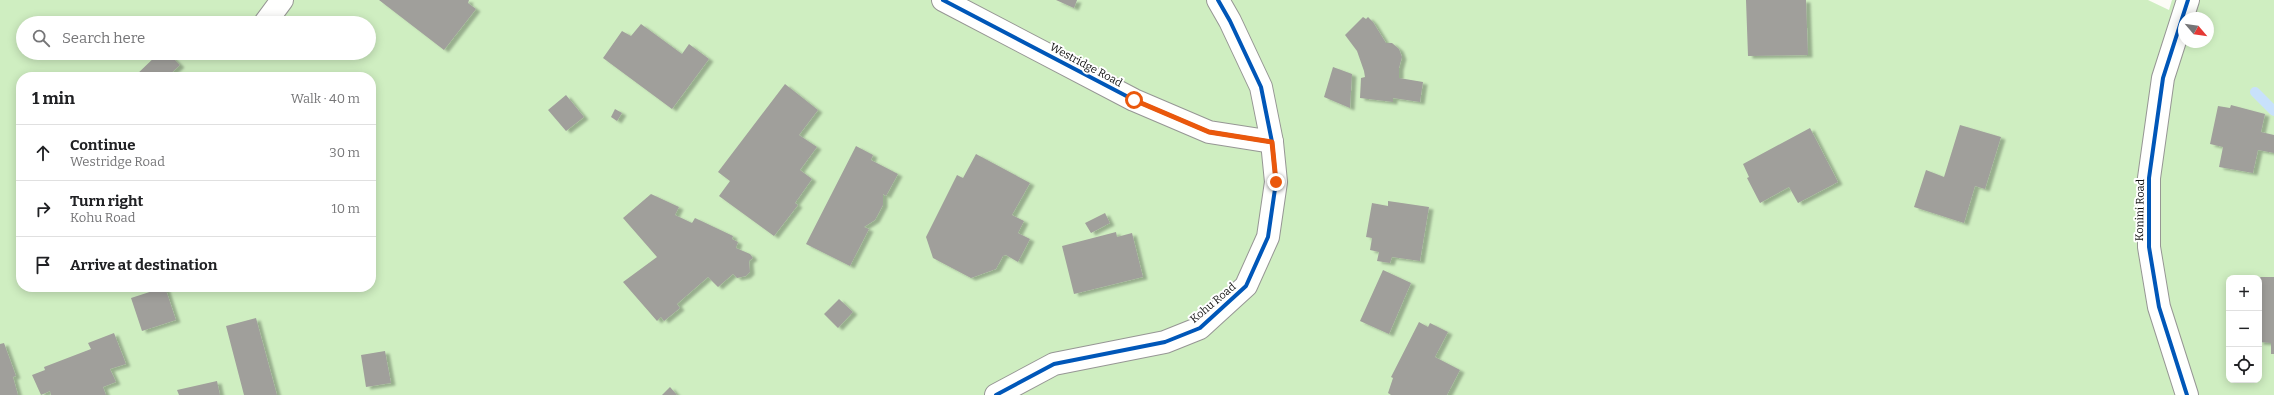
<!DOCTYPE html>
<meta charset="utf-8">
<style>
:root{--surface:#fff;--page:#f2f2f2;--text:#202124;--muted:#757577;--line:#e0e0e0}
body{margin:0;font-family:Bitter,serif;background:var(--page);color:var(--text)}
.controls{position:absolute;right:12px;bottom:12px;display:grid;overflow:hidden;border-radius:8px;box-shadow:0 2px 10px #0003}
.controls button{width:36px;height:36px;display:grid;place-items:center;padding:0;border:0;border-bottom:1px solid var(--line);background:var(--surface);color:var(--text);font:20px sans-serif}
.compass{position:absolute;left:2178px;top:12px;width:36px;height:36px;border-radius:50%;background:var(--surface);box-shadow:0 2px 10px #0003;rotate:119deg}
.stop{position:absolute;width:12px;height:12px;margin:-9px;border:3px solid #ea580c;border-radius:50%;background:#fff}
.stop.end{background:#ea580c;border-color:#fff;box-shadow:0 1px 4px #0008}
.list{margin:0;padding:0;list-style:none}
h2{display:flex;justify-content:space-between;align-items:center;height:52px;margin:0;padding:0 16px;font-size:17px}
h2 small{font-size:13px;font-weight:400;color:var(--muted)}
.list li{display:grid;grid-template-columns:26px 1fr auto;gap:12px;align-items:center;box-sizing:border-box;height:56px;padding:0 16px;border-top:1px solid var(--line)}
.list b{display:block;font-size:15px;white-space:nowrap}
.list p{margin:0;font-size:13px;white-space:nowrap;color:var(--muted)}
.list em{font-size:13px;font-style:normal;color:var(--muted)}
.icon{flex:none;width:22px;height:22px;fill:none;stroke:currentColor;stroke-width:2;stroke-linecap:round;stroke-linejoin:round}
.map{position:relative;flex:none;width:2274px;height:395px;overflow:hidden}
.search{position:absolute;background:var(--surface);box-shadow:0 2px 10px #0003;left:16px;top:16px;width:360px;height:44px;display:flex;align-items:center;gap:10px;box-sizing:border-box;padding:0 14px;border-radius:22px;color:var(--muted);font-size:15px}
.panel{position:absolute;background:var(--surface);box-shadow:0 2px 10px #0003;left:16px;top:72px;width:360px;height:220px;border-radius:16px}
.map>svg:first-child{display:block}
.forest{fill:#cfeec1;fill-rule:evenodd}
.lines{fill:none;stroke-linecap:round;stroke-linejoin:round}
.stream{stroke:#c8e1fb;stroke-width:10}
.building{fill:#a09f9b;filter:url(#shadow)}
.minor-casing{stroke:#969694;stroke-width:24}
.tertiary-casing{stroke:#969694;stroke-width:24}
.minor{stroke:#fffffe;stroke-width:22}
.tertiary{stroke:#fffffe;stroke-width:22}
.cycleway-casing{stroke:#fff;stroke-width:6}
.cycleway{stroke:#0057b8;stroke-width:4}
.route{stroke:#ea580c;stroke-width:5}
.labels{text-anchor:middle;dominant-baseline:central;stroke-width:4;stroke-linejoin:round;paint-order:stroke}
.street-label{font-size:11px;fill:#101010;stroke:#fff}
</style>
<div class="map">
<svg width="2274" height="395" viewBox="0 0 2274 395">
<defs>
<filter id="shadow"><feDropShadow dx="4.5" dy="2.5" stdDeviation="1" flood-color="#0004"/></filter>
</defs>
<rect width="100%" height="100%" fill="#fcfcf6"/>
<path class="forest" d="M0 0H2148L2169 10 2172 0H2274V395H0ZM2184 18H2208V42H2184ZM23 23H369V53H23ZM21 77H371V287H21ZM2229 278H2259V380H2229Z"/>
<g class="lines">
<path class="stream" d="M2255 92 2274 111"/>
</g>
<path class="building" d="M379 0H469L468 3 476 9 444 50Z
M1056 0H1077L1074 8Z
M1746 0H1806L1808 55 1748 56Z
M1363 17 1366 19 1368 17 1373 22 1386 43H1392L1399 49 1402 57 1399 68V78L1423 82 1420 102 1393 98V102L1360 98 1361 78 1365 77 1364 71 1357 51 1345 35Z
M641 24 682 54 689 44 709 59 672 109 603 58 622 31 631 36Z
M159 53H168L180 65 167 77H134Z
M1333 67 1352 74 1350 108 1324 97Z
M785 84 818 110 799 135 817 147 800 170 812 179 795 203 798 205 774 236 719 196 730 181 718 172Z
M566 95 584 117 566 131 548 110Z
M2231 105 2265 114 2261 132 2274 135V153L2258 150 2253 173 2219 167 2223 147 2210 144 2218 106 2230 108Z
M615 109 622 113 617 121 611 117Z
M1960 125 2001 137 1985 189 1975 186 1964 223 1914 207 1926 170 1944 177Z
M1810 128 1838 182 1798 203 1789 187 1760 203 1747 178 1749 177 1743 164Z
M856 146 873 155 871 160 898 174 886 196 883 194V205L875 220 864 227 869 229 850 266 806 244Z
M976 154 1030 183 1012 215 1024 221 1018 233 1030 239 1018 262 1006 255 1003 256 996 269 971 278 933 258 926 237 957 175 963 178Z
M651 194 679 207 675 215 692 223 695 218 733 236 732 239 738 242 736 248 750 254 753 258 749 261 750 272 746 276 737 278 733 274 718 287 708 277 677 304 680 308 664 321 661 317 657 321 623 282 657 257 623 218Z
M1388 201 1429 207 1420 261 1392 257 1390 263 1377 261 1379 252 1370 250 1372 238 1366 237 1372 203 1388 206Z
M1105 213 1110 223 1091 233 1085 223Z
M1116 232 1117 237 1132 233 1143 277 1074 294 1062 246Z
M1383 270 1411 283 1389 334 1360 321Z
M2259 277H2274V354H2271V343L2259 342Z
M165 287 176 320 142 331 131 298Z
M839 299 853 312 838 328 824 314Z
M256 318 277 395H244L226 326Z
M1419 322 1428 327 1430 323 1448 332 1435 357 1460 370 1447 395H1391L1388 393 1393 378 1391 377Z
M114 333 126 364 110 369 116 382 103 387 106 395H51L50 391 41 395 32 375 45 370 44 367 91 349 88 343Z
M4 343 16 376 13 377 18 395H0V344Z
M385 351 391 383 366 387 361 355Z
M217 381 220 395H179L177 390Z
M670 387 677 395H662Z"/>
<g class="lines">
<g class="minor-casing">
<path id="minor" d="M943 0 1134 100 1209 132 1272 142
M265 23 282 0
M2187 395 2159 307 2149 247V178L2163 78 2188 0"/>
</g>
<g class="tertiary-casing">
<path id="tertiary" d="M996 395 1054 364 1165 342 1200 328 1246 286 1268 237 1276 182 1272 142 1261 87 1230 21 1218 0"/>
</g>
<use href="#minor" class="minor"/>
<use href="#tertiary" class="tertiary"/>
<g class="cycleway-casing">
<path id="cycleway" d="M943 0 1134 100 1209 132 1272 142
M996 395 1054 364 1165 342 1200 328 1246 286 1268 237 1276 182 1272 142 1261 87 1230 21 1218 0
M2187 395 2159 307 2149 247V178L2163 78 2188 0"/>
</g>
<use href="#cycleway" class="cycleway"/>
</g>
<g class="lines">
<path class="route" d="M1134 100 1209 132 1272 142 1276 182"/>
</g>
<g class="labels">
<g class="street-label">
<text transform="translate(1086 65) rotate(28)">Westridge Road</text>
<text transform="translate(2140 210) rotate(-89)">Konini Road</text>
<text transform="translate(1213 303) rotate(-40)">Kohu Road</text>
</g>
</g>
</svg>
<div class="controls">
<button>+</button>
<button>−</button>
<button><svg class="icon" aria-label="locate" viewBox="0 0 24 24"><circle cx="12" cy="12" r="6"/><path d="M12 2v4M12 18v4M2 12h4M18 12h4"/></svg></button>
</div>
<svg class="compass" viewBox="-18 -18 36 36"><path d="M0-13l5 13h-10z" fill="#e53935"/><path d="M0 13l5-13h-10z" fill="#757577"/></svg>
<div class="stop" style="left:1134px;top:100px"></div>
<div class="stop end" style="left:1276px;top:182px"></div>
<div class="search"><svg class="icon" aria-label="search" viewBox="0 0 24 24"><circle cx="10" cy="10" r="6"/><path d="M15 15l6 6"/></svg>Search here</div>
<section class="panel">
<h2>1 min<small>Walk · 40 m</small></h2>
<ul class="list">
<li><svg class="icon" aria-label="ahead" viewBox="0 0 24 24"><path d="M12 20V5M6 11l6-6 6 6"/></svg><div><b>Continue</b><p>Westridge Road</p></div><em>30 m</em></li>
<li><svg class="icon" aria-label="right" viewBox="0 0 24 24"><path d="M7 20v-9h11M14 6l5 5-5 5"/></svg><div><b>Turn right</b><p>Kohu Road</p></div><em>10 m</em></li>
<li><svg class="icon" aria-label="arrive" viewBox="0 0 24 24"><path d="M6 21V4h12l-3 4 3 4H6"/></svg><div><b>Arrive at destination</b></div></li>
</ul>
</section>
</div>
